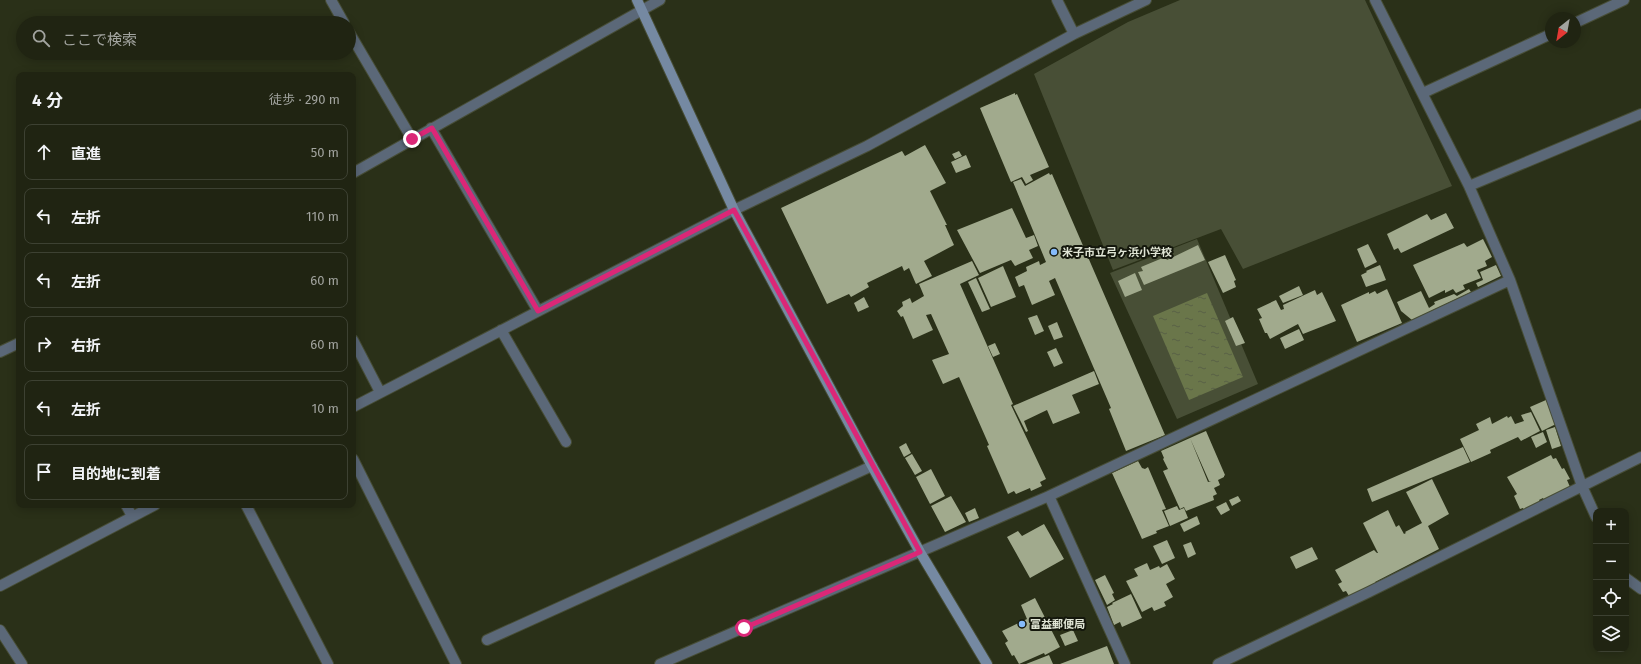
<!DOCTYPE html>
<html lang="ja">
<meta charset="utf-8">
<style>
:root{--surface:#202412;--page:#2d3020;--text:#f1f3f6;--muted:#a2a49f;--line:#3d4132}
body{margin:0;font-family:"Fira Sans","Noto Sans JP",sans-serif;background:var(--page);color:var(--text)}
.controls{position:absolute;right:12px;bottom:12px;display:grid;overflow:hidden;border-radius:8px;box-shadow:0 2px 10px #0003}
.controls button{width:36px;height:36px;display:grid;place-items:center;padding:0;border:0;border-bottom:1px solid var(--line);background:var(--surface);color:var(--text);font:20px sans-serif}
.compass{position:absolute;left:1545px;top:12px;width:36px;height:36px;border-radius:50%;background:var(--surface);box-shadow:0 2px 10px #0003;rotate:211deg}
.stop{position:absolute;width:12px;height:12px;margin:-9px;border:3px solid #db2777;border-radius:50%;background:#fff}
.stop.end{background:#db2777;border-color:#fff;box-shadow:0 1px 4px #0008}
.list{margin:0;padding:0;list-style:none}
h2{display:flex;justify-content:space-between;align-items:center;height:52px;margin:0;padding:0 16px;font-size:17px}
h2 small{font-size:13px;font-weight:400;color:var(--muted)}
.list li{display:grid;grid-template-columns:26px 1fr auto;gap:12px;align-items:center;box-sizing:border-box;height:56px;margin:0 8px 8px;padding:0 8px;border:1px solid var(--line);border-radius:8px}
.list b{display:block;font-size:15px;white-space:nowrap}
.list em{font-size:13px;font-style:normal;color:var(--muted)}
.icon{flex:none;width:22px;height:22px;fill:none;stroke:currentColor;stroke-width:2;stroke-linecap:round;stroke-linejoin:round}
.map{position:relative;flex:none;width:1641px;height:664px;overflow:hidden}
.search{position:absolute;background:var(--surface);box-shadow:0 2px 10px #0003;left:16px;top:16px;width:340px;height:44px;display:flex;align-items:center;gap:10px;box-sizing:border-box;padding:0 14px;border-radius:22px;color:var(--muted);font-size:15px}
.panel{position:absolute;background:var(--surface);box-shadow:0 2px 10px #0003;left:16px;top:72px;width:340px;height:436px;border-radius:8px}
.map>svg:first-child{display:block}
.garden{fill:#484f36}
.water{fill:url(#water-ripples)}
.building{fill:#a1aa8d}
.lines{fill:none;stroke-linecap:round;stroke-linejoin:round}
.street-casing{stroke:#474d36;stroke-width:12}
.secondary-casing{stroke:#474d36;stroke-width:12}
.street{stroke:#5b6878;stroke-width:10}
.secondary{stroke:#7589a2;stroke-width:10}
.route{stroke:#db2777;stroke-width:5}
.poi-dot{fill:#85bbfb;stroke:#14170c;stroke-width:1.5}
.labels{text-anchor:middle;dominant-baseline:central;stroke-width:4;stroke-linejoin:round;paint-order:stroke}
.poi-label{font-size:11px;font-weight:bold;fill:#e1e6d6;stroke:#14170c;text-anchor:start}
</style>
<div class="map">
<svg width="1641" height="664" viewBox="0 0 1641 664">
<defs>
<pattern id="water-ripples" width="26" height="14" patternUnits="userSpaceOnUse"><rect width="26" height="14" fill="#6a764a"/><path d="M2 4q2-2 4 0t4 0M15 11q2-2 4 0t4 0" fill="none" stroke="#596046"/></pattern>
</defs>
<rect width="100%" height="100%" fill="#2a3018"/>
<path class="garden" d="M1180 0H1365L1452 186 1243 269 1221 229 1113 270 1034 74 1128 22Z
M1197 239 1258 384 1177 419 1110 273Z"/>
<path class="water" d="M1207 293 1243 377 1189 400 1153 316Z"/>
<path class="building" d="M1015 93V95L1017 94 1049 167 1030 175 1033 180 1026 184 1022 177 1011 182 980 108Z
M925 145 946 183 930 191 947 225H945L954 245 924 261 932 276 916 284 909 268 904 271 902 266 867 283 869 287 851 297 849 294 827 304 781 208 902 151 905 156Z
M959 151 962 156 955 159 952 154Z
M966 155 971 167 956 173 951 162Z
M1049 173 1050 175 1052 174 1165 435 1126 451 1109 409 1111 408 1055 278 1049 281 1055 295 1032 305 1024 285 1019 287 1015 277 1027 271 1026 267 1039 261 1040 265 1046 262 1013 182 1021 179 1025 186Z
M1012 208 1026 238 1034 235 1038 246 1029 250 1033 258 1015 266 1011 260 980 273 957 230Z
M1446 213 1454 228 1401 253 1398 248 1394 250 1387 234 1427 214 1431 220Z
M1483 239 1492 257 1485 261 1487 266 1477 270 1481 278 1463 285 1465 289 1456 293 1453 289 1445 293V290L1429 298 1413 265 1464 243 1467 247Z
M1368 244 1377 262 1365 268 1357 249Z
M1198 245 1205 260 1144 285 1138 272 1143 271 1141 267 1165 257 1167 260Z
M1225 255 1236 280 1234 281 1236 287 1223 293 1208 262Z
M972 261 979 275 960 284 1013 404 1011 405 1046 479 1040 482 1042 486 1031 491 1030 488 1016 494 1014 491 1008 494 987 446 989 445 959 377 943 384 932 360 949 354 931 314 926 315 933 330 913 339 903 316 901 317 897 311 903 306 902 302 910 298 912 303 924 296 919 284Z
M1380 265 1386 280 1366 287 1361 275 1367 272 1366 271Z
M1496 265 1501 276 1478 287 1476 283 1483 280 1480 272Z
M1003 266 1016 297 991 307 978 278Z
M1135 273 1142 290 1125 297 1118 281Z
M976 278 990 309 982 312 968 282Z
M1299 286 1303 295 1283 303 1279 296Z
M1387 289 1402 323 1357 342 1341 305 1369 292V294L1375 291 1377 294Z
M1469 289 1471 292 1412 320 1401 311 1397 302 1421 291 1429 308 1435 304 1434 302 1454 294 1457 296Z
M1315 290 1317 295 1322 292 1336 321 1303 334 1298 324 1270 339 1267 333H1265L1259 319 1262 318 1257 309 1276 300 1281 310 1284 309 1283 305Z
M864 297 869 307 858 312 854 303Z
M1037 315 1044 331 1035 335 1028 318Z
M1233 317 1245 343 1236 346 1225 321Z
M1057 322 1063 337 1054 340 1048 326Z
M1299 329 1304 340 1285 349 1280 338Z
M995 343 1000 354 993 357 988 346Z
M1056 348 1063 363 1054 367 1047 352Z
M1094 371 1099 384 1072 395 1080 413 1053 424 1047 410 1024 421 1028 431 1026 432 1013 406Z
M1546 400 1556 424 1542 431 1530 407Z
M1531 412 1540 431 1521 441 1518 437 1490 450 1491 453 1471 462 1460 439 1479 430 1476 424 1490 417 1492 424 1507 416 1508 418 1511 416 1515 424 1524 421 1521 415Z
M1555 427 1561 446 1552 449 1546 430Z
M1206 431 1225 475 1224 476V477L1218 480 1220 485 1214 488 1217 494 1213 496 1214 500 1186 511 1184 507 1180 509 1163 471 1168 469 1163 459 1164 458 1161 451 1190 438 1208 482 1211 481H1209L1190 438Z
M1543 432 1547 442 1536 448 1531 437Z
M906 443 911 453 904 457 899 447Z
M1463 447 1470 462 1372 502 1367 489Z
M912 454 922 471 915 475 905 458Z
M1551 455 1553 459 1556 458 1562 469 1564 468 1570 479 1567 480 1570 487 1544 500 1543 498 1539 500 1541 503 1524 510 1523 508 1520 509 1514 496 1517 494 1507 477Z
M1138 461 1142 468 1145 469 1148 467 1166 509 1162 510 1169 526 1156 531 1157 533 1142 539 1112 473Z
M931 469 945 496 930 504 916 477Z
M1432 479 1449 514 1428 526 1439 549 1375 582 1376 584 1352 597 1351 595 1349 596 1346 591 1343 592 1338 584 1342 582 1335 570 1374 550 1377 553H1378L1363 523 1388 510 1396 527 1399 525 1404 534 1406 533 1405 532 1422 523 1406 492Z
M951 496 966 522 945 532 931 506Z
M1238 496 1241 501 1232 506 1229 500Z
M1226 502 1230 510 1221 515 1216 507Z
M1177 506 1179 510 1184 508 1188 518 1170 526 1164 511Z
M975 508 979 518 969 522 965 513Z
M1197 516 1200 524 1184 532 1180 524Z
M1044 524 1064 559 1030 578 1007 537 1018 531 1022 536Z
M1167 540 1175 558 1162 564 1153 546Z
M1191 542 1196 554 1188 558 1183 545Z
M1312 547 1318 559 1296 569 1290 557Z
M1147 563 1150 570 1159 566 1160 568 1167 564 1175 579 1166 584 1173 597 1164 602 1166 606 1154 611 1152 607 1142 612 1126 581 1138 576 1134 569Z
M1105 575 1114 593 1112 594 1115 600 1107 605 1095 580Z
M1131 594 1142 618 1122 627 1120 622 1114 625 1107 607 1113 604 1112 603Z
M1035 598 1060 647 1045 655 1044 653 1019 664 1014 655 1012 656 1005 643 1008 641 1002 631 1027 619 1021 605Z
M1073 630 1078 641 1065 646 1060 635Z
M1107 646 1114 664H1060Z
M1049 655 1053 664H1026Z"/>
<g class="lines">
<g class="street-casing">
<path id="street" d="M331 0 344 23
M1057 0 1074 34
M1375 0 1469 186 1510 280 1582 486 1596 517
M1575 23 1624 0
M349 32 412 139
M1423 93 1551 34
M431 128 538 311
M353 173 660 0
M1469 186 1641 114
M501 330 566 442
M353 340 380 392
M0 352 19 343
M353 407 734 210 867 146 1074 34 1146 0
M353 459 456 664
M126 505 132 516
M246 505 328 664
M1626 578 1641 589
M0 586 155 505
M0 630 22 664
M487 640 872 466
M660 664 1049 496
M1125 664 1049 496 1510 280
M1218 664 1369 592 1641 457"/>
</g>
<g class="secondary-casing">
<path id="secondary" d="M637 0 734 210 872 466 920 552 987 664"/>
</g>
<use href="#street" class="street"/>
<use href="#secondary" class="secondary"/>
</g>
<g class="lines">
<path class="route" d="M412 139 432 128 538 311 734 210 920 552 744 628"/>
</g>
<g class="poi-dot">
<circle cx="1054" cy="252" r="4"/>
<circle cx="1022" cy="624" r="4"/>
</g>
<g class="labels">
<g class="poi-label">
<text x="1062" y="252">米子市立弓ヶ浜小学校</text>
<text x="1030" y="624">富益郵便局</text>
</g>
</g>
</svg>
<div class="controls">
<button>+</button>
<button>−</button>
<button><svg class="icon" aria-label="locate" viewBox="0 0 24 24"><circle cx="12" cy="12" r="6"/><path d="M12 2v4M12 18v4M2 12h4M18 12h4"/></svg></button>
<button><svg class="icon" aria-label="layers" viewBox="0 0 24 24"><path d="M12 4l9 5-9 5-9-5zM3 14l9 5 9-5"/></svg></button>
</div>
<svg class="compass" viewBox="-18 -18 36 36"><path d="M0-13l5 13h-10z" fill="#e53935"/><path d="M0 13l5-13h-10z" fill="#a2a49f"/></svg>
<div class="stop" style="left:744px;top:628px"></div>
<div class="stop end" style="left:412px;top:139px"></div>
<div class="search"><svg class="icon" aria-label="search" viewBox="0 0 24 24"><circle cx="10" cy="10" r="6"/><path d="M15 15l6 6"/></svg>ここで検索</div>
<section class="panel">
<h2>4 分<small>徒歩 · 290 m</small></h2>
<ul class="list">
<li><svg class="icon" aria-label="ahead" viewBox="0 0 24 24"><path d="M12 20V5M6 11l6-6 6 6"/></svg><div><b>直進</b></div><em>50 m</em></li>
<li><svg class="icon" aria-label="left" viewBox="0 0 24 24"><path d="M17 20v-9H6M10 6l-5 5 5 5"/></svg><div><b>左折</b></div><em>110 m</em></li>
<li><svg class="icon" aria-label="left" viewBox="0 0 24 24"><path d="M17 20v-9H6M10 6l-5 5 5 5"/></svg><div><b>左折</b></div><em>60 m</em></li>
<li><svg class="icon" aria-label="right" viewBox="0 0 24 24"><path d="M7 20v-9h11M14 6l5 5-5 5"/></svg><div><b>右折</b></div><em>60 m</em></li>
<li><svg class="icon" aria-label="left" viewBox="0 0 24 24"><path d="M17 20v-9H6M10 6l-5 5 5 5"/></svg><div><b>左折</b></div><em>10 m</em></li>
<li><svg class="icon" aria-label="arrive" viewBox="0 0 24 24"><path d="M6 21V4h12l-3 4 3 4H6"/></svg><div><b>目的地に到着</b></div></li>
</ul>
</section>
</div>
